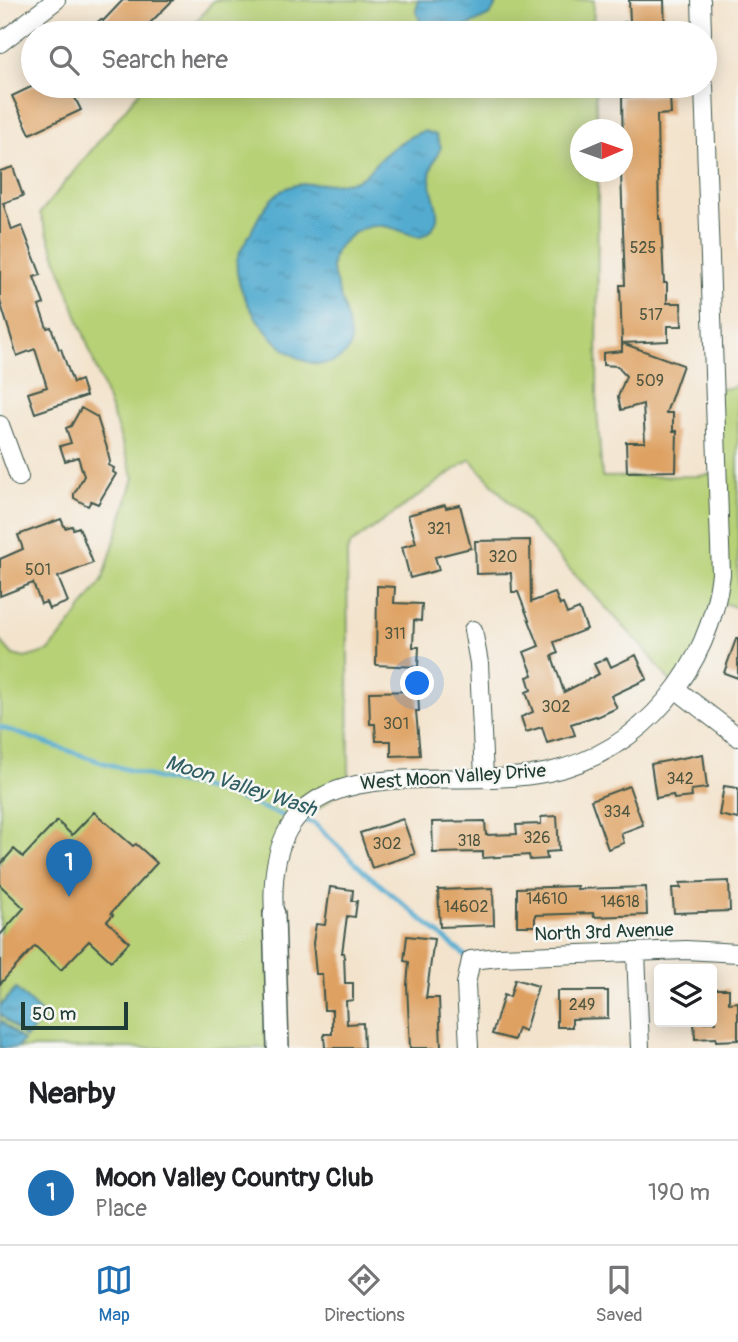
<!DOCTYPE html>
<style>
:root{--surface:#fff;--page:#f6f6f6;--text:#202124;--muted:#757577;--line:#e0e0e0;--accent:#1f6fb2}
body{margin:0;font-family:Pangolin,sans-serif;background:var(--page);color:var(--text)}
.controls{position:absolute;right:21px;bottom:21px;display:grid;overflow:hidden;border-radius:7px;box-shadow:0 4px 18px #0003}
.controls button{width:63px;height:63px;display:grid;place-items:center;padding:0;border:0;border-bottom:2px solid var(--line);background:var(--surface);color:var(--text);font:35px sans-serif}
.compass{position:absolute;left:570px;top:119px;width:63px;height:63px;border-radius:50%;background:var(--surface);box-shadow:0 4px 18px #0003;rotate:88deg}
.scale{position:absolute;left:21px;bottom:18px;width:107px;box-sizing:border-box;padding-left:7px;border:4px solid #1f3d34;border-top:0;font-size:19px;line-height:24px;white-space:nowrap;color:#1f3d34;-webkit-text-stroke:5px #f6f6f2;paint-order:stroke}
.you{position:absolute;left:418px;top:684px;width:24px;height:24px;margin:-18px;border:5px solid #fff;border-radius:50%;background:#1a73e8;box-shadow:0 0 0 10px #1a73e833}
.badge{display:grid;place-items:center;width:46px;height:46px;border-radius:50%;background:var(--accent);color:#fff;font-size:23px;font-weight:700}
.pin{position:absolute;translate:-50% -58px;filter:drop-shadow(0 2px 4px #0008)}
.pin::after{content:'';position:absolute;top:37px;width:24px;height:21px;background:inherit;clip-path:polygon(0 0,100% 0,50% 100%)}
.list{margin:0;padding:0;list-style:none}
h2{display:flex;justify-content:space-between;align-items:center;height:91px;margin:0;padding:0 28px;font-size:30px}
h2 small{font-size:23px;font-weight:400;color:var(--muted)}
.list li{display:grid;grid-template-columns:46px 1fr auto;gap:21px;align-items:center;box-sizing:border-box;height:105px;padding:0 28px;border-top:2px solid var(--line)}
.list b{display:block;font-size:26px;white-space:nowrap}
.list p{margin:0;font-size:23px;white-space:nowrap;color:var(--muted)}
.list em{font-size:23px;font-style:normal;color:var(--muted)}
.icon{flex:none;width:38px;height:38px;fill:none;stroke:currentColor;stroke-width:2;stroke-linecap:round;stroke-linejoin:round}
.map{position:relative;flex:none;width:738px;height:1048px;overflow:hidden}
.search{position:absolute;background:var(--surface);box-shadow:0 4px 18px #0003;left:21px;right:21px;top:21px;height:77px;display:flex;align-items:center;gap:18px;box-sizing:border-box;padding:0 24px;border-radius:38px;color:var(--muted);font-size:26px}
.sheet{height:196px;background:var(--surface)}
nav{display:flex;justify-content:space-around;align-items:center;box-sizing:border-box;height:98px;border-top:2px solid var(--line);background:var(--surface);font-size:19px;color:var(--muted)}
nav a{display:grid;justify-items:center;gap:4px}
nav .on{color:var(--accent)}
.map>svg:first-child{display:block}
.green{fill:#b7d177;stroke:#6b8756;stroke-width:2}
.water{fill:url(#water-ripples);stroke:#397482;stroke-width:2}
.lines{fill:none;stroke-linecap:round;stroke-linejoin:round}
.stream{stroke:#53acd0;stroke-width:4.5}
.building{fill:#dea162}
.minor-casing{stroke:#3f564b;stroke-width:20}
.tertiary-casing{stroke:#3f564b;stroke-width:24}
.minor{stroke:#fff;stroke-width:18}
.tertiary{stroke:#fff;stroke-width:21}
.labels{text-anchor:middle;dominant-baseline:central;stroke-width:5;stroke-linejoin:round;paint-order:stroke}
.number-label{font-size:16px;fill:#4f5640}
.street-label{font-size:19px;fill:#1f3d34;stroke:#f6f6f2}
.water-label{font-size:21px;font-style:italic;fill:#2f5e63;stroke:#f6f6f2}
</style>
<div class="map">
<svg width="738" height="1048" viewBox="0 0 738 1048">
<defs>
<pattern id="water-ripples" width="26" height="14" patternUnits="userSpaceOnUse" patternTransform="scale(1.75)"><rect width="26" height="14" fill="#53acd0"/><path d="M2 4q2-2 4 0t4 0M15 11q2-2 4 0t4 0" fill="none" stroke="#448daa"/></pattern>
</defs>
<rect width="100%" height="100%" fill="#f6f6f2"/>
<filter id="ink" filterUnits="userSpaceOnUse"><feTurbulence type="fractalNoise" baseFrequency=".0143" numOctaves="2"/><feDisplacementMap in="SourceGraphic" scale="14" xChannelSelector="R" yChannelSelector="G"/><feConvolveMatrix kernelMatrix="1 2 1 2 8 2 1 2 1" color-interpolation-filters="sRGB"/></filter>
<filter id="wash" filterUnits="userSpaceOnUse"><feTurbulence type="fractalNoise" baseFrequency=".00686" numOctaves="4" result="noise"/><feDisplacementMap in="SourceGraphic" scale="28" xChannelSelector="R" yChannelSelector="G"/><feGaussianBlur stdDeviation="1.57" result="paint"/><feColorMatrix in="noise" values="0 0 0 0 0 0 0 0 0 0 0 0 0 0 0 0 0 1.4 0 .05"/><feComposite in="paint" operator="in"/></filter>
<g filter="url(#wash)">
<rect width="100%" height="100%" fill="#f3e3cc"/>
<path class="green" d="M214 0H594L593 33H187Z
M144 86H595L597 129 580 130V172H598L597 409 602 477 699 476 718 473 715 389 732 388 738 383V608L718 601 677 690 643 647 561 560 470 459 351 544 347 552 349 770 347 785 282 839 278 1048H0V640L13 655 25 658 49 651 70 625 103 579 134 478 108 401 40 213Z"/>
<path class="water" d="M418 0H499L490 15 455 32 439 33 421 23 416 11Z
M424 131 436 135 441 147C437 157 429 168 430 179 432 203 450 221 421 237 408 235 396 227 382 226 359 224 331 245 332 269 336 284 354 334 350 347 348 353 341 358 335 361 292 381 231 299 237 260 238 252 247 240 251 232 258 217 268 198 283 190 306 177 337 190 361 178 367 175 371 168 376 163 390 149 405 137 424 131Z
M16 989 45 1017 25 1038 0 1014V1006Z
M0 1020 23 1041 17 1048H0Z"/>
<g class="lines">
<path class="stream" d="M0 727 101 762 160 779 214 790 292 819
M301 820 314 823 365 872 468 958"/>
</g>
<g id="blocks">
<path class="building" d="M123 0H173L140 33H85L101 19 103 21Z
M629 0H664L665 33H625L624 22H630Z
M33 86H87L74 96 81 110 30 134 12 96Z
M670 95 671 114 657 115 659 219H661L664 283H667V303H681L682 326H668V341L622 343 620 285H625L621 172 623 154 622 97Z
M13 167 23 196 3 203 12 230 22 226 41 275 34 277 44 304 39 306 47 328 51 327 59 349H61L73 383 81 380 86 396 35 413 28 393 47 387 35 349 17 356 0 301V171Z
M622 343 683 365 666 413H673V431H677L676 471 627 472 626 442H645L643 404 621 410 618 397 626 376 617 366 603 365V353L622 351Z
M81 408 97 417 107 448 110 462 108 465 114 468 113 472 116 474 98 504 91 501 88 506 74 498V494L84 476 78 457 65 461 60 446 71 443 66 428 71 426Z
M445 505 446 508 460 505 471 548 435 557 439 570 410 578 402 547 416 543 408 515Z
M61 519 65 528 72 526 73 529 79 527 93 563 58 577 68 602 49 609 46 602 41 604 33 583 0 596V559L23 549 18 535Z
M530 540 531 602 555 593 560 605 563 604 567 614 579 609 587 629 554 642 558 653 552 656 564 692 599 674 594 664 607 658 611 667 636 655 647 679 611 696 617 708 597 717 596 716 571 724 575 735 547 743 542 727 526 732 521 717 533 712 526 692 531 690 527 677 533 675 524 652 539 646 518 592H512L511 573 476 574 475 541Z
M377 586 395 587 394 603 422 604 421 621 414 620 413 647H419L418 667 376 665Z
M736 639H738V678L724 673Z
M418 691 419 711H416L420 755 391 756V741H376L375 724H370L369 692Z
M703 754 707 788 691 790 692 797 674 799 673 795 656 798 651 764Z
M629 786 643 825 621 833 624 843 608 849 591 800Z
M724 786 738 788V819L719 815Z
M94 812 133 846 136 844 157 863 111 913 113 915 107 921 129 942 111 961 89 941 61 970 35 946 0 984V935L24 908 0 885V865L14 849 23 857 57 821 72 835Z
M557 816 559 851 546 852 547 859 530 860 529 855 483 858V852L433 853 432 822 485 821 486 835 517 834 516 825 541 824V817Z
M403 819 415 854 372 868 360 833Z
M729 881 730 911 674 913 672 888H681L680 883Z
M577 886V889L646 887 647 915 594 917 593 913 535 915V926H517V888Z
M330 887 353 890 352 901H357L355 917 347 916 342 953H344L345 983H353V1000L346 1001 347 1024 363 1023 364 1048H325L324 1034H332V1010H324L322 974H316L313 943 316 924 325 925Z
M493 888 494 925 440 927 438 890Z
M407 936 434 939 426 998H439L441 1048H410L407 985 409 962 404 961Z
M515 979 538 986 525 1031 518 1028 514 1040 492 1034 504 995 510 997Z
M715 989H729V1003L738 1002V1040L716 1041V1038L695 1039 694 1022H716Z
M557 991H608V1018L572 1019V1027H557Z"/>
</g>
</g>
<g filter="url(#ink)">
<use href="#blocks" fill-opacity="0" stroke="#3f564b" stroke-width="2"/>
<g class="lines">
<g class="minor-casing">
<path id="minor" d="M701 0 702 33
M0 43 56 0
M0 425 19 477
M473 630 479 663 484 778
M677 690 738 737
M274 914C262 731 436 796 549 772 643 751 710 668 721 574L704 86
M636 952 640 1048
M469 1048 466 984 471 960 499 957 686 950 738 953"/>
</g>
<g class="tertiary-casing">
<path id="tertiary" d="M274 914 278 1048"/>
</g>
<use href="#minor" class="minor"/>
<use href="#tertiary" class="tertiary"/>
</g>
</g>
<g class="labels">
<g class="number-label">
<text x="643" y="248">525</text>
<text x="651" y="315">517</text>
<text x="650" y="381">509</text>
<text x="439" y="529">321</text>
<text x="503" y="557">320</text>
<text x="38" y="570">501</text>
<text x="395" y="634">311</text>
<text x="556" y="707">302</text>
<text x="396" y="724">301</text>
<text x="680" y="779">342</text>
<text x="617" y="812">334</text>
<text x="537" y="838">326</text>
<text x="469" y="841">318</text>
<text x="387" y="844">302</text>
<text x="547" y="899">14610</text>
<text x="620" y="902">14618</text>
<text x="466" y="907">14602</text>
<text x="582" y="1005">249</text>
</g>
<g class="street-label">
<text transform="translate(453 777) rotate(-4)">West Moon Valley Drive</text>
<text transform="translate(604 932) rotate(-2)">North 3rd Avenue</text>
</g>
<g class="water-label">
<text transform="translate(241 786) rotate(18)">Moon Valley Wash</text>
</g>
</g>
</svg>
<div class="controls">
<button><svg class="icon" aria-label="layers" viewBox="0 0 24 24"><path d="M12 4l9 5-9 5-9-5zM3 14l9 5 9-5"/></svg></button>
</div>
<svg class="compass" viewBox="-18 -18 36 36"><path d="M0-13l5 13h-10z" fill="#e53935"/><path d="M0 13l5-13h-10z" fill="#757577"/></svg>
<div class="scale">50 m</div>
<div class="you"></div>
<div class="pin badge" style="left:69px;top:897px">1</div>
<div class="search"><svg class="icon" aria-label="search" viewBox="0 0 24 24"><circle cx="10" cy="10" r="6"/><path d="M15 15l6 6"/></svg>Search here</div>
</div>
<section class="sheet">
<h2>Nearby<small></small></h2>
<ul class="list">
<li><span class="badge">1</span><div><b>Moon Valley Country Club</b><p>Place</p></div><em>190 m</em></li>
</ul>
</section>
<nav>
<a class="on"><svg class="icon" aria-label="map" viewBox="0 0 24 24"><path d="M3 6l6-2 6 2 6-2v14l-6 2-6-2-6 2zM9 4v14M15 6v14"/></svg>Map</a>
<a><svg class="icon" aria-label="directions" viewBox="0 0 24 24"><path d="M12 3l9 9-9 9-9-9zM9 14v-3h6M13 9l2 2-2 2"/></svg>Directions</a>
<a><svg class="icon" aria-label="saved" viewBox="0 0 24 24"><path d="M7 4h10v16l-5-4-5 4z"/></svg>Saved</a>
</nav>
